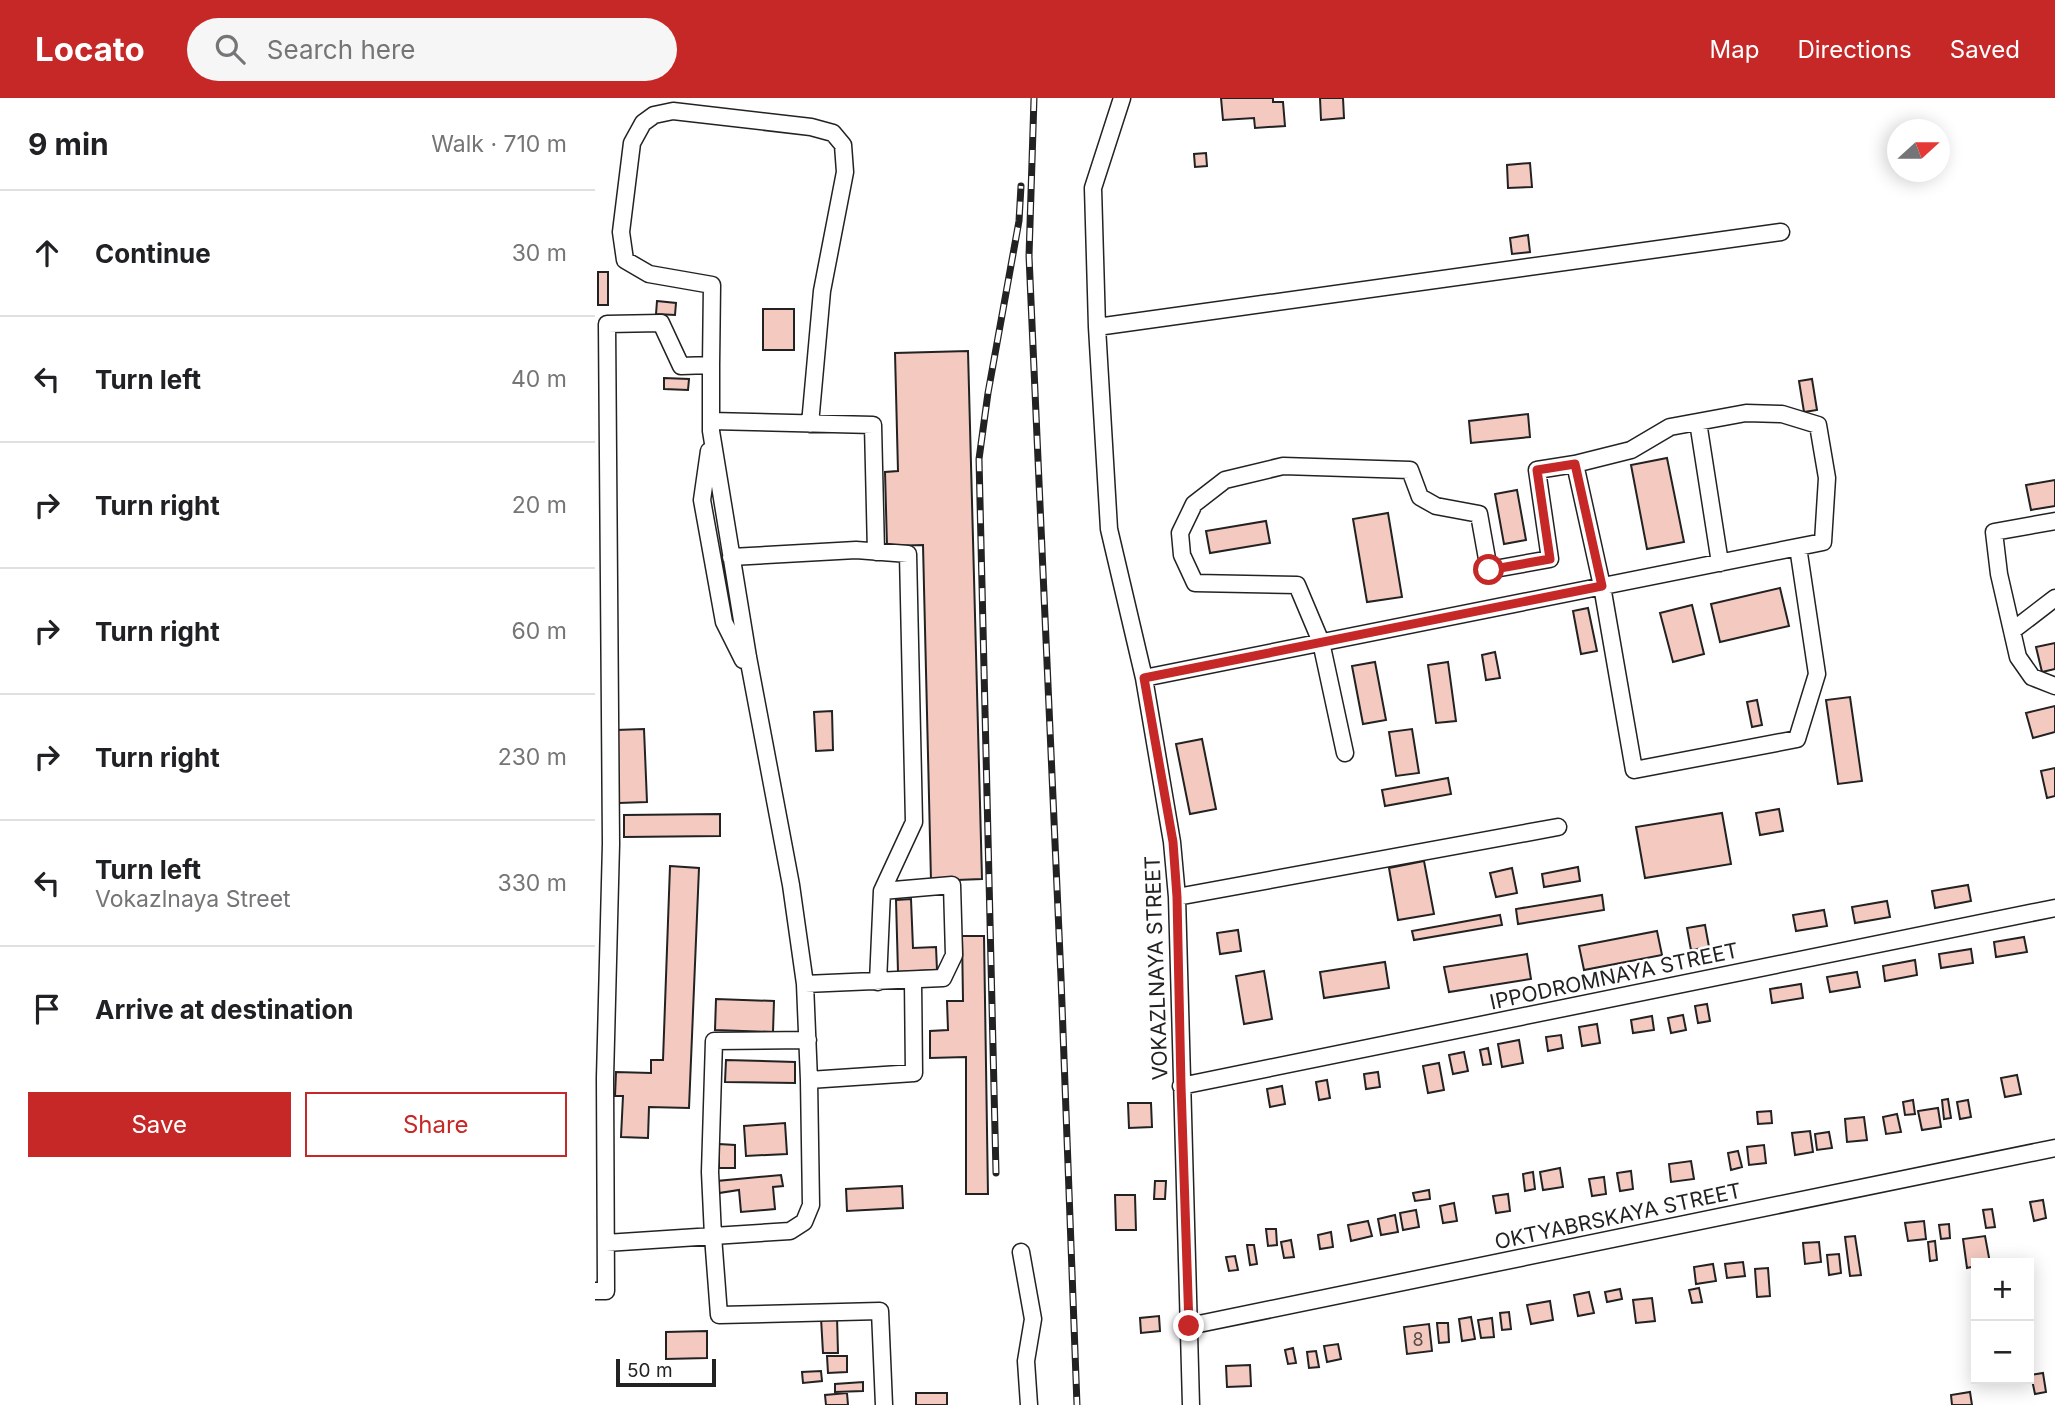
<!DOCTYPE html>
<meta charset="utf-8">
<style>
:root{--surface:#fff;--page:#f6f6f6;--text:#202124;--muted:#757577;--line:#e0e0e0;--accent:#c62828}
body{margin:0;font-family:Inter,sans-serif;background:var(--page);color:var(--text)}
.controls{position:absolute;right:21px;bottom:21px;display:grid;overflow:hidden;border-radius:0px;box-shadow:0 4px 18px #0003}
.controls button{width:63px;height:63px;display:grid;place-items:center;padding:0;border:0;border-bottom:2px solid var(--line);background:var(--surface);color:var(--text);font:35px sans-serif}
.compass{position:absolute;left:1292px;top:21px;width:63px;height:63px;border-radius:50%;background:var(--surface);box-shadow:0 4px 18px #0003;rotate:69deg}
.scale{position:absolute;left:21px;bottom:18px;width:100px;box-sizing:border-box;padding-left:7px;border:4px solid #222;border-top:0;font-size:19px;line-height:24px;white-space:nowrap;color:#222;-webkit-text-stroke:5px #fff;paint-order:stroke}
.stop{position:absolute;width:21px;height:21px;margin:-16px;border:5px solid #c62828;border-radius:50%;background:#fff}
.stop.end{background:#c62828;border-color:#fff;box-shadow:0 2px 7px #0008}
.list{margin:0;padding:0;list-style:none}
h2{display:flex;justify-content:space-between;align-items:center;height:91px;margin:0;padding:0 28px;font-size:30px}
h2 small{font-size:23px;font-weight:400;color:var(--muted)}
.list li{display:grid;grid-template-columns:46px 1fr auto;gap:21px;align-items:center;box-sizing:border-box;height:126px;padding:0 28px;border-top:2px solid var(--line)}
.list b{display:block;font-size:26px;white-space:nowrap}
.list p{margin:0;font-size:23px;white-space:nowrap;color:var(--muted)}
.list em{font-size:23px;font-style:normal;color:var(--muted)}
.actions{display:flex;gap:14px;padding:21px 28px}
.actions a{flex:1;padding:16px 0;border:2px solid var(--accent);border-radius:0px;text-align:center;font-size:24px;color:var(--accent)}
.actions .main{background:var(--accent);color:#fff}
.icon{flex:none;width:38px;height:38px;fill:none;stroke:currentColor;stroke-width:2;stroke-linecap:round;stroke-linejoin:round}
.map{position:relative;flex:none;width:1460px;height:1307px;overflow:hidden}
header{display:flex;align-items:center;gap:42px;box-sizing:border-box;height:98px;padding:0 35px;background:var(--accent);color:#fff}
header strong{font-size:33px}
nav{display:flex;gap:38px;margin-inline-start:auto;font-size:24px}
.search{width:490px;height:63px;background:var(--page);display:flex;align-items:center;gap:18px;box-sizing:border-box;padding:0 24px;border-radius:38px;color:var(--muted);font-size:26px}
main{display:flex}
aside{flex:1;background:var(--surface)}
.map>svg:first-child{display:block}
.building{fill:#f3c9c0;stroke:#222;stroke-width:2}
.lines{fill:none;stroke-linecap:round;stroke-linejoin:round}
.minor-casing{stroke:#222;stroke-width:19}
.minor{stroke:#fff;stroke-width:16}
.rail-casing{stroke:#222;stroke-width:7}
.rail{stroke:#fff;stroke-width:4.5;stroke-dasharray:13;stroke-linecap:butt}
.route{stroke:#c62828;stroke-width:9}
.labels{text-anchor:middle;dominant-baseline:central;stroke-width:5;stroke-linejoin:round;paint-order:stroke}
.number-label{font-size:18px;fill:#564c4a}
.street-label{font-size:21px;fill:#222;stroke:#fff}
</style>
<header>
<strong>Locato</strong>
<div class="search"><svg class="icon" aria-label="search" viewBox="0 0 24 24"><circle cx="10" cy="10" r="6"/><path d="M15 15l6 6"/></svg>Search here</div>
<nav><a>Map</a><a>Directions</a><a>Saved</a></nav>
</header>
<main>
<aside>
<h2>9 min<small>Walk · 710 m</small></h2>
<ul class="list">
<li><svg class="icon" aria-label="ahead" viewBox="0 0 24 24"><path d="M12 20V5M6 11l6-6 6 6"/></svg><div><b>Continue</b></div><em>30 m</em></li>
<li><svg class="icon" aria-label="left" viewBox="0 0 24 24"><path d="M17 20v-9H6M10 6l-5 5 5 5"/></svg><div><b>Turn left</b></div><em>40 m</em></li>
<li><svg class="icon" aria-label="right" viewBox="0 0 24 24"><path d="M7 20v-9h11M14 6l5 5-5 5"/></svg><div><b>Turn right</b></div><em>20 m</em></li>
<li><svg class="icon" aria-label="right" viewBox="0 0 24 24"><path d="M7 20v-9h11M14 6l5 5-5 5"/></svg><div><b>Turn right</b></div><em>60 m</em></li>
<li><svg class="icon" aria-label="right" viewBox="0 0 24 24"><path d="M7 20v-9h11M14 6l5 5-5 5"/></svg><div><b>Turn right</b></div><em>230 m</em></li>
<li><svg class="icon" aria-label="left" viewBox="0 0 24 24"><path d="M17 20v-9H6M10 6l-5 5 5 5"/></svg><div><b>Turn left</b><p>Vokazlnaya Street</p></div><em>330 m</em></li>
<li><svg class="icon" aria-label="arrive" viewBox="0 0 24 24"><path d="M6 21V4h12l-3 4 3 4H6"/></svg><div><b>Arrive at destination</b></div></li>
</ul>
<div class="actions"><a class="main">Save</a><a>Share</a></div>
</aside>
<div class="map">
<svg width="1460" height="1307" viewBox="0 0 1460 1307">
<rect width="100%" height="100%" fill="#fff"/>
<path class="building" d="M626 0H678V4H688L690 28 660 30 659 20 628 22Z
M725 0H748L749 20 726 22Z
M611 55 612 68 600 69 599 56Z
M935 65 937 89 913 90 912 67Z
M933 137 935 154 917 156 915 140Z
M3 174H13V207H3Z
M62 203 81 205 80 217 61 216Z
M168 211H199V252H168Z
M373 253 387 781 336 783 328 447 292 448 290 374 303 373 300 255Z
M69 280 94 281 93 292 69 291Z
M1217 281 1222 312 1209 314 1204 283Z
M933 316 935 339 876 345 874 323Z
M1072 360 1089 444 1052 451 1036 367Z
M1460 382V408L1436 412 1431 387Z
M922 392 931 442 909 446 900 396Z
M793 415 807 499 772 504 758 421Z
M671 423 675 445 615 455 611 433Z
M1185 490 1194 528 1125 544 1116 506Z
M1097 507 1109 556 1078 564 1065 515Z
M993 510 1002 553 986 556 978 513Z
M1460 545V571L1447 574 1441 549Z
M900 554 905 580 891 582 887 557Z
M780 564 791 622 768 626 757 568Z
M853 564 861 623 841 625 833 567Z
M1255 599 1267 683 1243 686 1231 602Z
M1162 602 1167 627 1157 629 1152 604Z
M1460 608V634L1438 640 1431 615Z
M237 613 238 652 221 653 219 614Z
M49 631 52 704 24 705 21 632Z
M817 631 824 675 801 678 794 634Z
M607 641 621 711 595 716 581 646Z
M1460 670V698L1452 700 1446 673Z
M853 680 856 696 790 708 787 692Z
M1184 711 1188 733 1165 737 1161 715Z
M1127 715 1136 766 1050 780 1041 729Z
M125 716V738L29 739V717Z
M829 763 839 816 803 822 794 770Z
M75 768 104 770 94 1010 54 1009 53 1040 26 1039 28 998H20L21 974 56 975V962H68Z
M983 769 985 783 949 789 947 776Z
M917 770 922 795 901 799 895 775Z
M1373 787 1376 803 1340 810 1337 793Z
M1007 797 1009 812 923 826 921 811Z
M316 801 318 850 341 849 342 872 303 874 301 802Z
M1292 803 1295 819 1260 825 1257 809Z
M1229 812 1232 828 1201 833 1198 817Z
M905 817 907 827 819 842 817 833Z
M1110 827 1114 849 1096 852 1092 830Z
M643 832 646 853 625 856 622 835Z
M1062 833 1067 857 989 872 984 848Z
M367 838H389L393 1096H371V959L335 960V933L353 932 352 903H368Z
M1429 839 1432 854 1401 859 1399 844Z
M1376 851 1378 865 1346 870 1344 856Z
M932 856 936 881 854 894 849 869Z
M1320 862 1322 877 1290 883 1288 868Z
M790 864 794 890 729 900 725 874Z
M669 873 677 921 649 926 641 878Z
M1262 874 1265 889 1235 894 1232 879Z
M1206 886 1208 900 1177 905 1175 891Z
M121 901 179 903 178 934 120 932Z
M1112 906 1115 923 1103 925 1100 908Z
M1088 917 1091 932 1076 935 1073 920Z
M1057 918 1059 932 1038 935 1036 922Z
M1002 926 1005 945 987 948 984 929Z
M966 937 968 950 953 953 951 939Z
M924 942 928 965 907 969 903 946Z
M893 950 896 966 888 967 885 952Z
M869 954 873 973 858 976 854 957Z
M131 962 200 964V985L130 984Z
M844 965 849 992 833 995 828 968Z
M783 974 785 989 771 991 769 976Z
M1422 977 1426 996 1410 999 1406 980Z
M732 982 735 1000 724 1002 721 984Z
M687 988 690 1006 675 1009 672 991Z
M1353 1001 1356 1020 1349 1021 1347 1002Z
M1318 1002 1320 1016 1310 1017 1308 1004Z
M1373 1002 1376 1019 1365 1021 1362 1004Z
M533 1005H556L557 1029 534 1030Z
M1343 1010 1346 1029 1327 1032 1323 1013Z
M1176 1013 1177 1025 1163 1026 1162 1014Z
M1302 1016 1306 1034 1291 1036 1288 1019Z
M1269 1019 1272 1042 1252 1044 1250 1021Z
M190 1025 192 1056 151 1058 149 1028Z
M1215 1033 1218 1054 1200 1057 1197 1035Z
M1234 1034 1237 1050 1222 1052 1220 1036Z
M124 1046 140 1047V1070H124Z
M1169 1047 1171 1065 1154 1067 1152 1049Z
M1143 1053 1147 1069 1136 1072 1133 1055Z
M1096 1063 1099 1081 1076 1084 1074 1066Z
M965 1070 968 1089 948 1092 945 1074Z
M1036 1073 1038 1091 1025 1093 1022 1075Z
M938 1074 940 1091 930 1093 928 1076Z
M186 1077 188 1088 178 1089 180 1111 146 1114 144 1092 124 1095 122 1083Z
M1009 1079 1011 1096 997 1098 994 1081Z
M560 1083H571L570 1101H559Z
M307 1088 308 1110 252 1113 251 1091Z
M834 1092 835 1101 820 1103 818 1095Z
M913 1096 915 1113 901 1115 898 1098Z
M520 1097H540L541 1132H521Z
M1448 1102 1451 1120 1439 1123 1435 1104Z
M859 1105 862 1123 848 1125 845 1108Z
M1397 1111 1400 1129 1391 1130 1388 1112Z
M821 1112 824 1129 808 1132 805 1115Z
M800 1117 803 1134 786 1137 783 1121Z
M773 1123 777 1138 756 1143 753 1127Z
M1329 1123 1331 1141 1313 1143 1310 1125Z
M1354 1126 1355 1140 1346 1141 1344 1127Z
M671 1131H681L682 1147 673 1148Z
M736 1134 738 1149 725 1151 723 1137Z
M1260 1138 1266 1177 1255 1178 1250 1139Z
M1390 1138 1395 1165H1381V1168L1372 1170 1368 1141Z
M696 1142 699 1159 689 1160 686 1144Z
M1340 1143 1342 1162 1335 1163 1333 1144Z
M1224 1144 1226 1164 1210 1166 1208 1145Z
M652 1147H659L662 1166 655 1167Z
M1244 1156 1246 1175 1234 1177 1232 1157Z
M640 1158 643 1172 634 1173 631 1159Z
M1148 1164 1150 1178 1132 1180 1130 1166Z
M1118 1166 1121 1183 1101 1186 1099 1169Z
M1173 1170 1175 1198 1162 1199 1160 1171Z
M1104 1190 1107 1204 1097 1205 1094 1192Z
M1025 1191 1027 1201 1012 1204 1010 1194Z
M994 1194 999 1215 983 1218 979 1197Z
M1057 1200 1060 1223 1041 1225 1038 1202Z
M955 1203 958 1222 936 1226 932 1207Z
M914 1214 916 1231 907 1232 905 1215Z
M564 1218 565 1233 546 1235 545 1220Z
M242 1219 243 1255H228L226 1220Z
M876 1219 880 1241 867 1243 864 1221Z
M897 1220 899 1239 886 1240 883 1222Z
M842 1225H853L854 1244 844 1245Z
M834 1226 837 1253 812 1256 809 1229Z
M112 1233V1260L71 1261V1234Z
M743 1246 746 1261 732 1264 729 1248Z
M698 1250 701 1265 693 1266 690 1252Z
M721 1253 724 1269 714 1270 712 1254Z
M232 1258H252V1274L233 1275Z
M655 1267 656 1288 632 1289 631 1268Z
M226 1273 227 1283 208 1285 207 1274Z
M1448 1275 1451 1294 1440 1296 1436 1277Z
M268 1284V1293L240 1294V1286Z
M1375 1294 1377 1307H1357L1356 1297Z
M252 1295 253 1307H231L230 1297Z
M321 1295H352V1307H321Z"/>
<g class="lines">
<g class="minor-casing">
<path id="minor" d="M527 0 498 90 502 229 514 431 549 580 577 744 582 799 596 1307
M502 229 1186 134
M116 267 117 187 54 176 30 162 26 134 37 45 48 25 59 17 78 13 216 29 238 35 248 47 250 74 227 193 215 326
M116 323 278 327 281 454
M1103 324 1125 465
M114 353 107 402 129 524 148 562
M1460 423 1399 434 1404 476 1423 559 1437 579 1460 588
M136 459 261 452 313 456 319 724 287 793 283 884
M1417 533 1460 500
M549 580 1228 444 1232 380 1223 327 1187 316 1151 315 1075 329 1036 352 980 366
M750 655 726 544 702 487 600 485 587 457 585 435 599 406 630 382 688 368 815 372 825 399 841 408 884 416 894 472 955 461 942 372 980 366 1007 488 1039 672 1202 641 1222 576 1203 449
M582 799 963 729
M210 886 348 880 359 857 357 787 287 793
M214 982 319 975 318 883
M586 988 1460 810
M11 1145 118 1138 115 1074 119 943 213 942
M426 1154 438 1221 431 1263 434 1307
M0 1193H11L10 980 16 746 12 226 66 225 86 268 116 267V333L153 559 196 787 210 886 214 982 216 1107 209 1124 195 1133 118 1138 124 1217 285 1213 289 1307
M594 1228 1460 1050"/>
</g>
<use href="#minor" class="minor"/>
<g class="rail-casing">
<path id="rail" d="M439 0 434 158 466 880 482 1307
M401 1075 384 361 393 295 424 123 426 88"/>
</g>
<use href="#rail" class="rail"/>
</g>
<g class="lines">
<path class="route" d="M594 1228 586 988 582 799 578 744 549 580 1007 488 980 366 942 372 955 461 894 472"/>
</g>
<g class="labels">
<g class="number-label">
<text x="823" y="1241">8</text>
</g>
<g class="street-label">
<text transform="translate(561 870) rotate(-92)">VOKAZLNAYA STREET</text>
<text transform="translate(1019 878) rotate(-12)">IPPODROMNAYA STREET</text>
<text transform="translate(1023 1118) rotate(-12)">OKTYABRSKAYA STREET</text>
</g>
</g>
</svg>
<div class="controls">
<button>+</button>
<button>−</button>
</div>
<svg class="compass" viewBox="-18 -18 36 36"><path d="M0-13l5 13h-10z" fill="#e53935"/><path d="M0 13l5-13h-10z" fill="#757577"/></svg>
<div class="scale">50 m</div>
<div class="stop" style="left:894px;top:472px"></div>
<div class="stop end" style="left:594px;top:1228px"></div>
</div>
</main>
